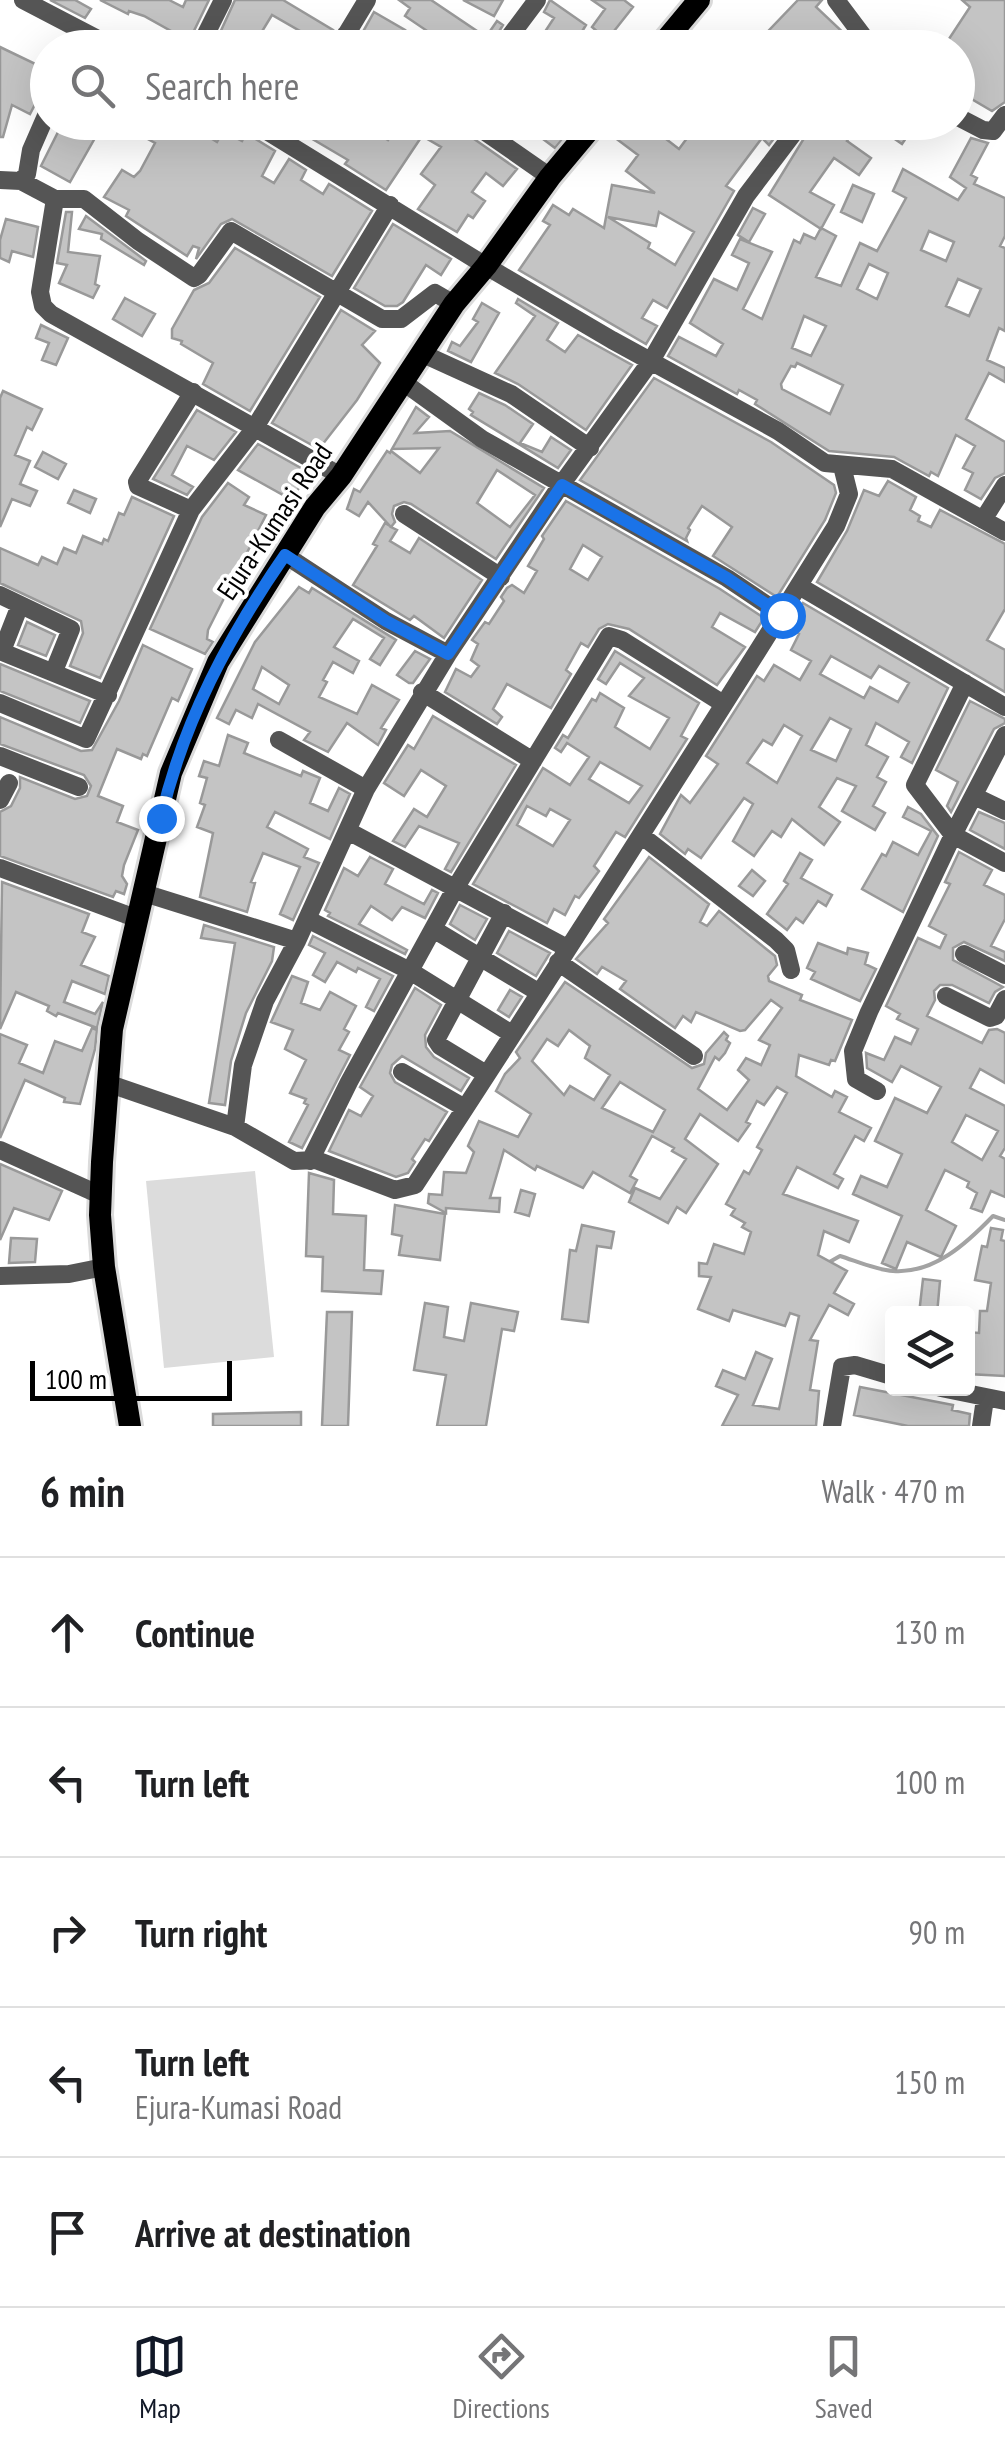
<!DOCTYPE html>
<meta charset="utf-8">
<style>
:root{--surface:#fff;--page:#f6f6f6;--text:#202124;--muted:#757577;--line:#e0e0e0;--accent:#111827}
body{margin:0;font-family:"PT Sans Narrow",sans-serif;background:var(--page);color:var(--text)}
.controls{position:absolute;right:30px;bottom:30px;display:grid;overflow:hidden;border-radius:10px;box-shadow:0 10px 40px #0002}
.controls button{width:90px;height:90px;display:grid;place-items:center;padding:0;border:0;border-bottom:2px solid var(--line);background:var(--surface);color:var(--text);font:50px sans-serif}
.scale{position:absolute;left:30px;bottom:25px;width:202px;box-sizing:border-box;padding-left:10px;border:5px solid #000;border-top:0;font-size:28px;line-height:35px;white-space:nowrap;color:#000;-webkit-text-stroke:8px #fff;paint-order:stroke}
.stop{position:absolute;width:30px;height:30px;margin:-22px;border:8px solid #1a73e8;border-radius:50%;background:#fff}
.stop.end{background:#1a73e8;border-color:#fff;box-shadow:0 2px 10px #0008}
.list{margin:0;padding:0;list-style:none}
h2{display:flex;justify-content:space-between;align-items:center;height:130px;margin:0;padding:0 40px;font-size:42px}
h2 small{font-size:32px;font-weight:400;color:var(--muted)}
.list li{display:grid;grid-template-columns:65px 1fr auto;gap:30px;align-items:center;box-sizing:border-box;height:150px;padding:0 40px;border-top:2px solid var(--line)}
.list b{display:block;font-size:38px;white-space:nowrap}
.list p{margin:0;font-size:32px;white-space:nowrap;color:var(--muted)}
.list em{font-size:32px;font-style:normal;color:var(--muted)}
.icon{flex:none;width:55px;height:55px;fill:none;stroke:currentColor;stroke-width:2;stroke-linecap:round;stroke-linejoin:round}
.map{position:relative;flex:none;width:1005px;height:1426px;overflow:hidden}
.search{position:absolute;background:var(--surface);box-shadow:0 10px 40px #0002;left:30px;right:30px;top:30px;height:110px;display:flex;align-items:center;gap:25px;box-sizing:border-box;padding:0 35px;border-radius:55px;color:var(--muted);font-size:38px}
.sheet{height:880px;background:var(--surface)}
nav{display:flex;justify-content:space-around;align-items:center;box-sizing:border-box;height:140px;border-top:2px solid var(--line);background:var(--surface);font-size:28px;color:var(--muted)}
nav a{display:grid;justify-items:center;gap:5px}
nav .on{color:var(--accent)}
.map>svg:first-child{display:block}
.green{fill:#dcdcdc}
.lines{fill:none;stroke-linecap:round;stroke-linejoin:round}
.stream{stroke:#a3a3a3;stroke-width:4}
.building{fill:#c4c4c4;stroke:#999;stroke-width:2.5;fill-rule:evenodd}
.major-casing{stroke:#dbdbdb;stroke-width:28}
.minor{stroke:#555;stroke-width:18}
.major{stroke:#000;stroke-width:22}
.route{stroke:#1a73e8;stroke-width:12}
.labels{text-anchor:middle;dominant-baseline:central;stroke-width:8;stroke-linejoin:round;paint-order:stroke}
.street-label{font-size:28px;fill:#000;stroke:#fff}
</style>
<div class="map">
<svg width="1005" height="1426" viewBox="0 0 1005 1426">
<rect width="100%" height="100%" fill="#fff"/>
<path class="green" d="M255 1171 274 1357 164 1368 146 1181Z"/>
<g class="lines">
<path class="stream" d="M826 1264 840 1256C856 1261 876 1270 893 1271 934 1274 967 1243 993 1216L1005 1220"/>
</g>
<path class="building" d="M50 0H75L91 9 85 18Z
M100 0H169L183 7 186 0H209L189 41 144 16 129 11 128 14Z
M235 0H283L333 30 323 48H295L305 34 272 15 252 48H213Z
M399 0H431L486 37 497 21 503 25 489 48H433L439 39 405 16 410 8Z
M463 0H503L494 16Z
M550 0 586 25 572 48H517L523 39 535 47 554 18 544 12Z
M592 0H624L633 7 607 40 592 27 605 9Z
M798 0H822L816 7 849 38 840 48H752Z
M962 0H1005V102L992 111 958 91V48H943L970 7Z
M374 12 405 30 395 48H378L364 30Z
M0 47 48 70V86L45 85 30 114 12 105 3 137H0Z
M63 122H104L70 182 41 166Z
M155 122H185L217 142 223 131 242 141 246 133 275 151 262 176 274 183 289 159 306 170 301 180 323 194 329 184 372 211 332 276 232 219 221 224 196 259 199 248 193 246 187 256 126 216 129 210 104 197 122 170 134 177 140 171 155 143 146 138Z
M311 122H370L368 127 388 140 400 122H459L464 132 517 169 503 186 486 173 472 192 485 201 473 218 468 215 457 232 418 209 435 185 421 174 441 147 422 136 386 190 345 164 348 160 304 134Z
M625 122H644L679 149 699 122H766L778 133 769 145 762 138 726 186 734 191 667 308 653 300 642 318 657 326 646 344 519 270 550 225 543 221 553 205 569 215 573 209 604 228 612 185 655 193 626 171 638 155 614 137ZM659 212 694 232 675 265 648 248 650 243 608 217 656 226Z
M814 122H838L853 132 847 141 871 158 859 175 834 158 810 192 834 205 821 229 769 195Z
M870 122H895L910 132 902 144Z
M555 123 568 132 555 148 543 139Z
M971 138 988 143 971 175 977 178 974 184 1005 198V236L1000 246 1005 248V331L999 328 987 360 1005 368V382L989 373 966 419 1005 442V473L995 478 981 499 965 490 973 473 963 468 975 446 956 435 938 476 931 472 929 476 894 457 829 451 755 404 757 400 739 390 737 394 668 356 679 337 716 356 723 344 690 323 714 279 737 290 749 263 732 255 740 239 772 252 743 309 762 319 794 240 800 243 804 234 815 239 821 228 836 236 816 277 841 286 860 243 877 251 906 198 893 191 903 169 958 200 966 188 950 177ZM929 231 954 242 946 261 921 250ZM869 264 888 273 877 299 857 289ZM958 279 981 289 969 316 946 306ZM804 316 826 326 811 356 792 348ZM797 363 843 385 830 414 782 389 781 384 791 366 795 367Z
M853 185 874 194 862 222 841 212Z
M753 208 765 214 749 242 738 235Z
M66 212H72L68 252 100 256 95 284 99 286 93 298 59 283 67 265 57 263Z
M86 216 146 261 144 265 101 239 102 234 79 229Z
M6 219 38 227 33 257 12 251 9 262 0 258V240Z
M393 224 451 259 441 275 426 265 403 302 397 306H385L354 288Z
M235 248 320 297 250 411 203 384 213 363 181 344 182 341 172 338V329L194 290 209 283Z
M125 298 155 314 142 336 113 319Z
M518 299 558 323 547 340 565 352 578 335 632 365 586 430 518 384 495 373 535 316 516 303Z
M482 303 499 313 471 362 448 351 452 342 460 346 478 322 473 319Z
M341 310 375 331 362 345 380 363 357 400 319 449 272 423Z
M41 325 68 338 56 365 42 360 49 343 36 338Z
M654 378 771 442 834 485 836 493 825 520 777 597 713 556 732 527 702 506 688 528 690 530 686 538 687 541 580 480Z
M3 391 42 409 32 430 27 427 15 455 30 461 20 484 37 491 30 506 12 499 0 527V398Z
M479 393 505 405 533 424 520 443 542 452 551 437 571 450 558 468 471 415 473 412 469 409Z
M416 407 429 417 415 433 450 431 544 488 496 559 411 504 404 502 394 506 392 514 395 522 391 527 397 530 390 541 410 553 419 538 482 580 444 638 414 616 410 620 353 585 377 546 373 544 385 523 390 526 368 502 359 516 347 509 354 489 360 492 387 451 390 453 391 451 420 473 439 448 392 449ZM497 470 535 495 510 527 477 503Z
M197 410 236 432 214 460 187 446 172 475 193 487 187 495 153 479Z
M258 444 308 472 292 500 238 470Z
M43 452 66 464 58 479 35 467Z
M888 481 916 497 910 510 920 516 918 521 931 527 940 510 1005 544V609L987 640 1005 650V692L817 582 847 531 864 490 879 496Z
M228 483 249 497 244 505 266 515 208 630 207 639 213 642 205 654 150 629 202 517Z
M74 490 96 499 90 513 68 503Z
M132 497 174 516 100 678 70 666 83 633 81 621 0 583V548L38 565 42 557 57 564 64 548 76 553 83 536 102 544 104 539 108 541 119 513 124 515Z
M566 501 720 589 764 618 755 632 720 613 712 627 745 647 717 685 629 629 608 624 599 629 588 647 581 643 566 670 571 674 551 708 507 684 493 709 502 717 497 724 445 692 456 669 471 677 479 666 471 660 478 644 472 640 485 622 489 624 504 601 501 597 507 588 512 585 524 593 537 571 528 566 544 539 542 536ZM583 545 602 557 588 580 570 569Z
M299 587 309 593 312 588 396 640 380 665 370 659 384 638 353 619 334 647 359 661 353 673 333 662 323 680 327 682 319 697 357 714 372 685 399 700 381 728 386 730 378 745 347 723 328 752 304 740 310 732 258 704 252 718 236 710 229 724 217 718 255 642ZM262 667 289 685 279 704 253 689Z
M803 603 948 688 912 763 901 757 909 742 876 723 866 745 888 757 877 777 886 782 873 806 885 813 875 830 842 811 856 786 837 778 819 807 840 822 824 845 792 819 781 837 772 831 754 856 733 841 753 804 744 798 701 858 688 849 685 854 660 834 681 795 690 803 718 764 706 756 757 676 764 681 774 665 800 680 811 661 791 650 799 634 788 627ZM831 656 871 678 879 666 909 683 898 702 870 687 864 698 820 674ZM830 718 851 729 836 761 811 750ZM784 725 802 736 777 783 747 763 763 740 772 745Z
M27 622 55 635 46 656 18 645Z
M143 645 192 669 178 701 172 698 147 756 143 754 141 759 117 749 98 796 123 806 117 822 138 830 124 865 122 876 127 884 124 894 116 891 113 897 0 856V812L11 806 20 788V777L75 799 87 796 91 786 84 775 0 744V717L81 751 92 750 119 701Z
M415 651 430 659 413 683H409L397 675Z
M615 651 699 703 681 736 687 739 625 837 616 832 594 866 599 871 579 898 575 896 565 915 554 909 547 923 473 884 543 768 570 785 589 757 567 743 561 752 555 748 563 735 568 738 592 699 596 701 600 693 624 708 615 727 650 749 669 718 629 696 644 678 620 663 606 684 598 679ZM600 762 642 786 629 803 589 779ZM527 806 546 816 550 809 570 820 553 846 517 825Z
M0 664 90 701 80 723 0 691Z
M970 701 1005 719V723L994 729 951 812 947 806 958 782 936 770Z
M433 716 516 765 451 872 445 869 459 843 419 826 405 847 393 841 414 809 427 817 446 786 421 770 404 796 384 783 408 745 414 749Z
M228 735 248 743 244 753 301 776 303 771 320 778 310 803 328 811 339 788 350 794 330 839 275 812 267 827 308 849 304 857 319 863 293 920 280 914 300 867 263 853 251 882 255 883 247 912 200 897 213 833 197 827 205 805 200 803 207 778 199 776 204 761 219 766Z
M908 807 921 814 938 836 903 912 862 889 882 854 886 856 893 842 918 855 931 831 903 817Z
M979 812 1005 823V849L970 830Z
M959 852 992 870 984 885 1005 895V919L991 946 1005 952V961L964 942 953 948V960L1003 987 995 992 989 1003 952 985H940L934 991 935 1000 927 1016 982 1043 989 1030 997 1029 1005 1033V1083L980 1069 970 1088 1005 1106V1148L1000 1156 1005 1159V1197L991 1191 982 1212 971 1208 977 1193 967 1187 969 1182 945 1170 926 1210 956 1226 941 1257 907 1242 896 1269 882 1263 902 1216 853 1194 861 1176 887 1187 902 1154 875 1141 895 1098 927 1113 941 1087 901 1066 892 1082 867 1068 866 1053 884 1060 895 1037 911 1044 918 1029 897 1019 900 1014 886 1006 918 938 940 948 946 935 929 926 950 884 945 882ZM966 1115 998 1131 982 1160 952 1142Z
M800 853 812 860 801 878 832 895 826 906 818 901 803 923 796 918 787 930 767 914 788 884 784 881Z
M370 857 393 869 385 884 424 904 432 890 438 893 425 918 402 907 392 920 371 906 359 924 407 950 405 954 328 916 330 913 325 910 344 868 358 876Z
M649 857 709 904 700 922 707 926 719 911 775 956 777 965 768 976 769 981 802 995 800 1000 852 1020 835 1061 831 1060 829 1065 799 1055 796 1076 832 1097 835 1091 847 1097 839 1112 871 1128 864 1141 855 1136 834 1174 843 1179 838 1188 797 1167 783 1194 858 1221 849 1242 824 1231 818 1255 847 1271 834 1293 854 1304 848 1315 829 1305 810 1340 818 1341 810 1390 819 1391 816 1426H722L738 1395 716 1386 723 1370 745 1379 756 1352 772 1359 753 1405 779 1409 799 1316 790 1313 785 1326 733 1310 729 1321 698 1309 711 1277 699 1276V1263L707 1264 714 1244 744 1254 751 1232 742 1227 745 1223 731 1215 735 1209 726 1204 744 1171 749 1174 762 1150 757 1147 787 1093 777 1087 764 1105 757 1101 746 1122 750 1124 738 1141 700 1114 685 1139 718 1164 686 1213 677 1207 668 1223 629 1202 635 1188 660 1199 686 1159 672 1151 674 1148 652 1136 630 1176 637 1180 630 1193 593 1172 583 1188 537 1166 535 1170 504 1150 490 1198H500L499 1212 446 1208V1213L428 1203 429 1194 442 1195 444 1172 466 1173 474 1152 468 1146 479 1121 518 1137 531 1114 496 1091 505 1074 520 1058 516 1052 565 982 692 1068 704 1064 706 1053 724 1032 728 1036 726 1040 730 1043 725 1053 719 1060 715 1057 698 1089 727 1110 749 1080 738 1070 746 1058 761 1065 770 1045 759 1040 782 1008 771 1000 745 1030 740 1031 696 1012 691 1022 683 1016 675 1028 620 989 626 981 602 967 597 974 576 959 608 923 604 919ZM569 1030 590 1046 585 1058 610 1075 594 1100 570 1086 564 1095 532 1061 547 1039 558 1046ZM620 1082 665 1110 653 1132 602 1108Z
M752 870 765 881 753 896 739 886Z
M2 882 89 914 82 932 95 937 81 965 109 976 105 994 72 981 64 1002 95 1014 103 1002 97 1028 58 1013 56 1016 47 1011 49 1006 16 992 0 1029Z
M460 905 487 919 475 940 450 924Z
M204 925 274 947 272 961 246 1013 231 1061 225 1105 209 1103 235 943 201 938Z
M509 931 550 953 536 976 497 953Z
M313 936 393 976 374 1011 366 1007 380 979 358 968 356 972 337 962 325 982 313 975 325 953 309 945Z
M818 943 847 954 848 948 868 953 865 964 876 969 860 1001 811 979 815 972 807 968Z
M292 976 308 982 301 1003 320 1010 330 992 356 1006 344 1029 349 1032 339 1050 350 1055 302 1148 289 1142 308 1105 304 1103 306 1099 290 1093 306 1060 285 1049 293 1030 271 1022Z
M415 988 441 1005 425 1035 426 1047 434 1057 469 1078 461 1091 402 1056 392 1065 390 1073 395 1082 447 1112 429 1141 425 1139 412 1159 415 1162 408 1173 396 1177 329 1151 349 1110 361 1116 373 1096 360 1087Z
M510 990 522 997 509 1017 498 1010Z
M92 1028 97 1030 95 1049 80 1104 64 1102 65 1098 25 1080 0 1138V1034L27 1045 19 1063 43 1073 55 1041 82 1051Z
M0 1164 62 1191 49 1220 14 1208 0 1240Z
M309 1173 334 1180 333 1214 366 1216 364 1270 383 1271 381 1294 322 1291 323 1257 306 1256Z
M521 1190 535 1194 529 1216 515 1212Z
M395 1205 445 1214 440 1260 399 1255 402 1236 392 1234Z
M582 1225 614 1232 611 1248 597 1246 588 1322 562 1319 570 1250 576 1251Z
M991 1228 1003 1230 1001 1240 1005 1241V1376L968 1374V1332L979 1333 980 1311H987L991 1283 975 1280 982 1246 987 1247Z
M11 1238 37 1239 35 1262 9 1263Z
M923 1279 940 1281 937 1314H919Z
M425 1303 448 1307 444 1337 464 1341 471 1303 518 1312 514 1331 502 1329 486 1426H437L446 1375 414 1370Z
M327 1312H352L348 1426H322Z
M860 1387 953 1405 952 1410 970 1414 969 1426H908L854 1415Z
M301 1412V1426H213V1414Z"/>
<g class="lines">
<g class="major-casing">
<path id="major" d="M659 48 699 0
M130 1426 104 1267 100 1215 102 1162 112 1029 171 773 218 662 315 507 341 476 454 304 486 266 550 177 596 122"/>
</g>
<path class="minor" d="M23 0 115 48
M836 0 872 48
M346 34 366 48
M199 48 223 0
M338 48 367 0
M501 48 537 0
M958 117 983 130 993 131 1005 115
M252 122 486 266 612 340 778 431 825 463 892 469 1005 532
M471 122 550 177
M0 180 21 181 27 174 31 150 48 111
M21 181 55 199H84L138 241 194 278 199 275 231 231 382 319H401L435 293 454 304
M55 199 40 292 43 306 51 314 341 476
M421 353 511 394 590 448
M403 382 482 439 727 578 782 615
M191 510 138 486 137 482 193 392
M404 514 501 577
M983 520 1005 485
M285 555 386 621 448 654 561 485 651 361 746 196 802 122
M799 586 1005 707
M0 595 71 629 54 671
M0 651 108 695
M2 651 20 605
M965 683 915 785 953 835 1005 863
M422 692 533 761
M0 703 86 739 191 510 254 429 390 205
M279 740 366 789
M0 756 79 787
M974 796 1005 811
M0 800 9 783
M348 831 567 948
M642 836 776 940 786 950 791 970
M0 868 138 919
M144 893 297 941
M307 919 410 971 512 1034
M433 929 538 992
M964 954 1005 975
M558 962 694 1056
M946 996 990 1018 996 1016 1005 999
M402 1072 465 1108
M486 1074 440 1046 436 1040 504 913
M107 1083 235 1127 294 1161 316 1160 395 1190 415 1185C558 966 698 747 836 526L849 494 842 466
M877 1091 856 1079 853 1051 869 1012 953 835 1005 735
M235 1127 243 1065 265 1001 297 941 366 789 448 654
M0 1150 100 1195
M310 1161 349 1082 456 887 609 636 622 640 722 703
M0 1276 69 1274 104 1267
M941 1388 1005 1401
M832 1426 842 1367 855 1365 892 1376
M981 1426 985 1399"/>
<use href="#major" class="major"/>
</g>
<g class="lines">
<path class="route" d="M161 818C183 722 229 636 285 555L386 621 448 654 562 485 727 578 782 615"/>
</g>
<g class="labels">
<g class="street-label">
<text transform="translate(274 521) rotate(-56)">Ejura-Kumasi Road</text>
</g>
</g>
</svg>
<div class="controls">
<button><svg class="icon" aria-label="layers" viewBox="0 0 24 24"><path d="M12 4l9 5-9 5-9-5zM3 14l9 5 9-5"/></svg></button>
</div>
<div class="scale">100 m</div>
<div class="stop" style="left:782px;top:615px"></div>
<div class="stop end" style="left:161px;top:818px"></div>
<div class="search"><svg class="icon" aria-label="search" viewBox="0 0 24 24"><circle cx="10" cy="10" r="6"/><path d="M15 15l6 6"/></svg>Search here</div>
</div>
<section class="sheet">
<h2>6 min<small>Walk · 470 m</small></h2>
<ul class="list">
<li><svg class="icon" aria-label="ahead" viewBox="0 0 24 24"><path d="M12 20V5M6 11l6-6 6 6"/></svg><div><b>Continue</b></div><em>130 m</em></li>
<li><svg class="icon" aria-label="left" viewBox="0 0 24 24"><path d="M17 20v-9H6M10 6l-5 5 5 5"/></svg><div><b>Turn left</b></div><em>100 m</em></li>
<li><svg class="icon" aria-label="right" viewBox="0 0 24 24"><path d="M7 20v-9h11M14 6l5 5-5 5"/></svg><div><b>Turn right</b></div><em>90 m</em></li>
<li><svg class="icon" aria-label="left" viewBox="0 0 24 24"><path d="M17 20v-9H6M10 6l-5 5 5 5"/></svg><div><b>Turn left</b><p>Ejura-Kumasi Road</p></div><em>150 m</em></li>
<li><svg class="icon" aria-label="arrive" viewBox="0 0 24 24"><path d="M6 21V4h12l-3 4 3 4H6"/></svg><div><b>Arrive at destination</b></div></li>
</ul>
</section>
<nav>
<a class="on"><svg class="icon" aria-label="map" viewBox="0 0 24 24"><path d="M3 6l6-2 6 2 6-2v14l-6 2-6-2-6 2zM9 4v14M15 6v14"/></svg>Map</a>
<a><svg class="icon" aria-label="directions" viewBox="0 0 24 24"><path d="M12 3l9 9-9 9-9-9zM9 14v-3h6M13 9l2 2-2 2"/></svg>Directions</a>
<a><svg class="icon" aria-label="saved" viewBox="0 0 24 24"><path d="M7 4h10v16l-5-4-5 4z"/></svg>Saved</a>
</nav>
